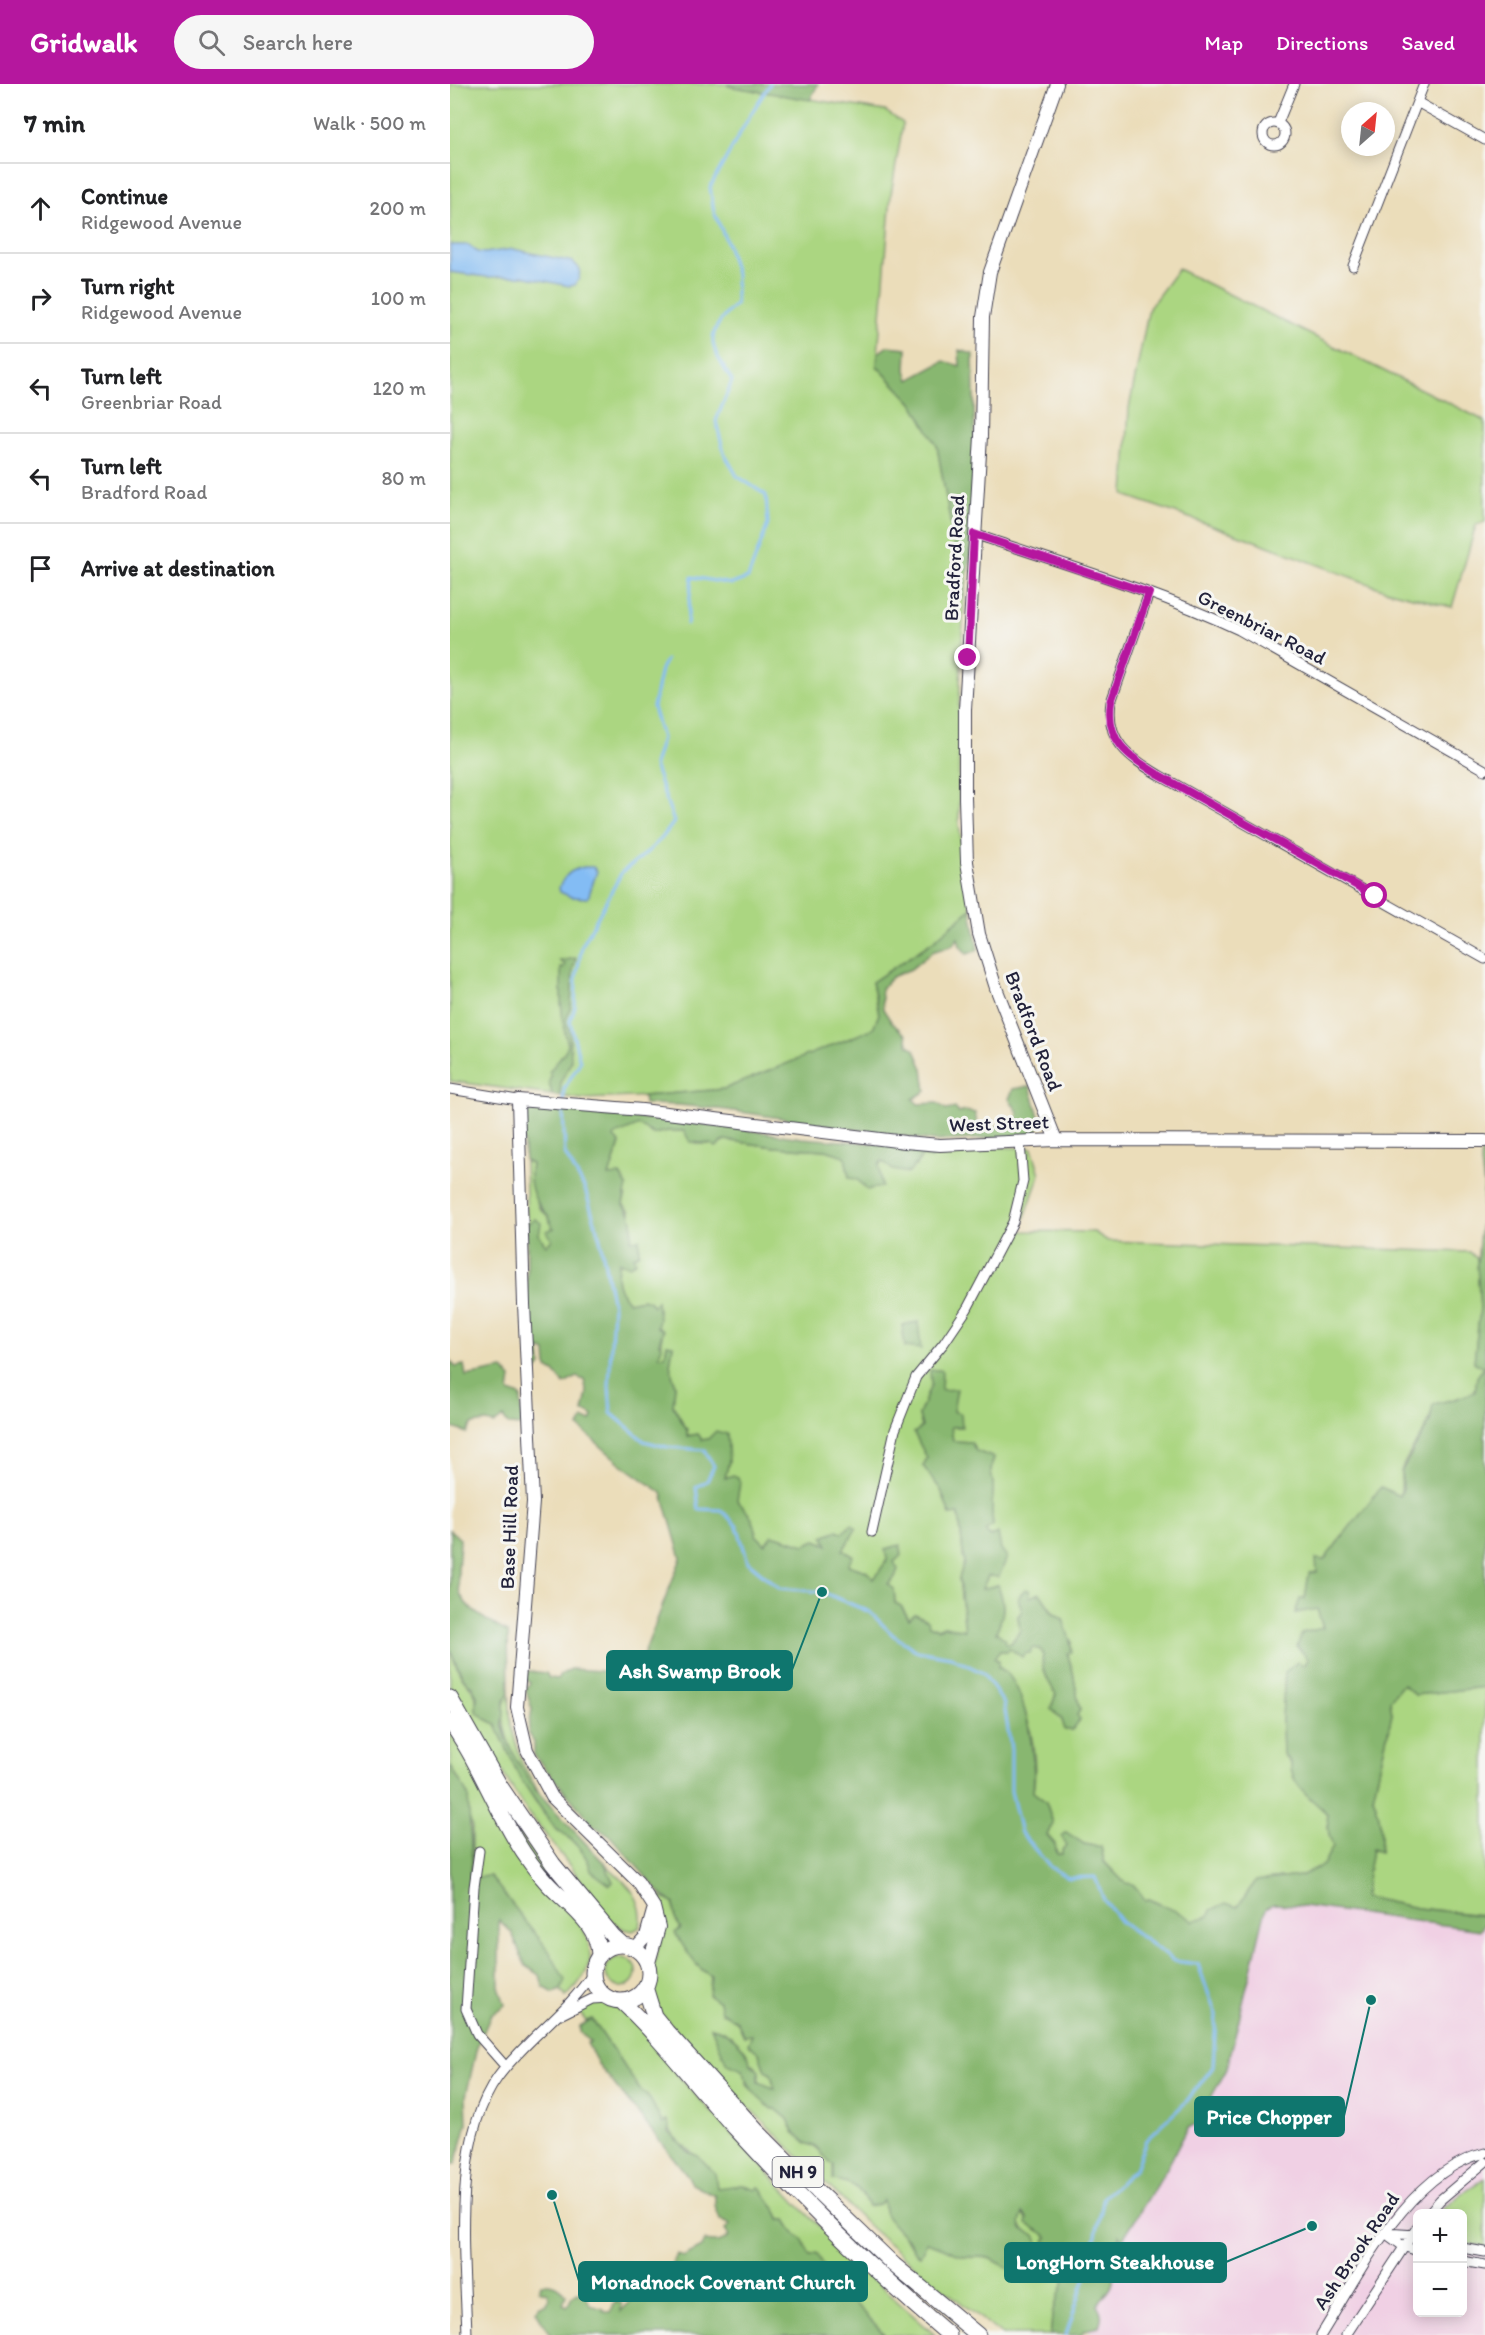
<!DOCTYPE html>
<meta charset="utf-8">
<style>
:root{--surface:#fff;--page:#f6f6f6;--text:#202124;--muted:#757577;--line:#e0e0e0;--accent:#b5179e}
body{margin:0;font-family:Itim,sans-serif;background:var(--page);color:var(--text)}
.controls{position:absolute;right:18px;bottom:18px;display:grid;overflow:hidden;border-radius:9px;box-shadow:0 3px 15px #0003}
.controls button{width:54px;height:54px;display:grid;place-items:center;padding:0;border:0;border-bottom:2px solid var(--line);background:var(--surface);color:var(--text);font:30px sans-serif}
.compass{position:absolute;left:891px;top:18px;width:54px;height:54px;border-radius:50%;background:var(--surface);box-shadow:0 3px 15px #0003;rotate:27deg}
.stop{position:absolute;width:18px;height:18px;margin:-14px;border:4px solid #b5179e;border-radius:50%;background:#fff}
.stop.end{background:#b5179e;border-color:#fff;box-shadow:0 2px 6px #0008}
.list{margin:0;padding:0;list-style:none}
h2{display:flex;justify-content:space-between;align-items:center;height:78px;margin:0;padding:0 24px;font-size:26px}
h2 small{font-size:20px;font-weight:400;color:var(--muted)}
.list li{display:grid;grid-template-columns:39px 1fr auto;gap:18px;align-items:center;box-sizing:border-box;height:90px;padding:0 24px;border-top:2px solid var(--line)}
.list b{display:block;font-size:22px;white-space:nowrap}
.list p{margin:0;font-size:20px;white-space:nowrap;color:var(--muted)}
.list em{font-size:20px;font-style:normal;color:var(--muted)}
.icon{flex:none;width:33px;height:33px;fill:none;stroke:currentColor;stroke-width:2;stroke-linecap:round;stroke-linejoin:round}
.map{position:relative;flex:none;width:1035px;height:2251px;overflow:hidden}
header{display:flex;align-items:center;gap:36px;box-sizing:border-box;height:84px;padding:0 30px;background:var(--accent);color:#fff}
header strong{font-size:28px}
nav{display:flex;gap:33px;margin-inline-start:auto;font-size:21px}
.search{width:420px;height:54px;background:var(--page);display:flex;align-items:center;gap:15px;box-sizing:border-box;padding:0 21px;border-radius:33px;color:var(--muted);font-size:22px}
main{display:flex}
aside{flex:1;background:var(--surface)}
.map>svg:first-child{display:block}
.built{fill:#f0d0e4}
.green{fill:#abd681;stroke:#667c5e;stroke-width:1.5}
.forest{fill:#88b76f;stroke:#556c55;stroke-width:1.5}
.water{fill:#83bcf4;stroke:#526f98;stroke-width:1.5}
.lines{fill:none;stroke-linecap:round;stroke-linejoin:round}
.stream{stroke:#83bcf4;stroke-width:3}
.minor-casing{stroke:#403e4e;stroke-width:11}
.tertiary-casing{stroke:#403e4e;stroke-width:14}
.trunk-casing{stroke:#403e4e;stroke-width:17}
.minor{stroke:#fff;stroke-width:9}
.tertiary{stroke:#fff;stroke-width:12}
.trunk{stroke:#fff;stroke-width:15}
.route{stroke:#b5179e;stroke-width:8}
.labels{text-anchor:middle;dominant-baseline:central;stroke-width:6;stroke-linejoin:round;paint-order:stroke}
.shield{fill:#f6f6f2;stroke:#626272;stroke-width:1.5}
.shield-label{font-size:18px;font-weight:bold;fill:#22223b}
.street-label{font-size:20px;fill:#22223b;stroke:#f6f6f2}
.leader{fill:none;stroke:#0f766e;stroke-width:2}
.callout-dot{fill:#0f766e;stroke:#f6f6f2;stroke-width:2}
.callout{fill:#0f766e;stroke:#0f766e;stroke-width:2}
.callout-label{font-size:21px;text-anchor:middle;font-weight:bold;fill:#fff}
</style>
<header>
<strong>Gridwalk</strong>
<div class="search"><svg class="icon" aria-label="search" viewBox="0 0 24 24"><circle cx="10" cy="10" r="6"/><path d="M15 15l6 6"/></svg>Search here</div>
<nav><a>Map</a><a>Directions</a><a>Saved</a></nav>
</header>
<main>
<aside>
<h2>7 min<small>Walk · 500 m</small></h2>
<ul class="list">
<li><svg class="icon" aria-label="ahead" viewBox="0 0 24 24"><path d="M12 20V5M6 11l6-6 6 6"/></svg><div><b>Continue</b><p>Ridgewood Avenue</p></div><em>200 m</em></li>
<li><svg class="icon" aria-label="right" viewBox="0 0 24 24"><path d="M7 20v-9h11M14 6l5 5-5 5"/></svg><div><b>Turn right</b><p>Ridgewood Avenue</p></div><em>100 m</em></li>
<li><svg class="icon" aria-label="left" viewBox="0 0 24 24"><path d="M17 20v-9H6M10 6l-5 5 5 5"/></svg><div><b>Turn left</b><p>Greenbriar Road</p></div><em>120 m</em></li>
<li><svg class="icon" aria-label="left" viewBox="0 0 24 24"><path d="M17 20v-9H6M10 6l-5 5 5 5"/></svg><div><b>Turn left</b><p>Bradford Road</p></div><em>80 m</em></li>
<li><svg class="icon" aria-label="arrive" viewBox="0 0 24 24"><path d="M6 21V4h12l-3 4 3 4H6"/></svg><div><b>Arrive at destination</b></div></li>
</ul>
</aside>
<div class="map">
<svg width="1035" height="2251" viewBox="0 0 1035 2251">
<rect width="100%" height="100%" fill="#f6f6f2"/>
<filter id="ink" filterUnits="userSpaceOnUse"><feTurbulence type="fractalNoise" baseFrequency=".0167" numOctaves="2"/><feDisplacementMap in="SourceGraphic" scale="12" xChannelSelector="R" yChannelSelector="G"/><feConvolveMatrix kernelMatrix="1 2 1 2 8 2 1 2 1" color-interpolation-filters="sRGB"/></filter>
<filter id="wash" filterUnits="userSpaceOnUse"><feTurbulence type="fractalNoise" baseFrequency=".008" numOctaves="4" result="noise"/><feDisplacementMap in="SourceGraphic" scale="24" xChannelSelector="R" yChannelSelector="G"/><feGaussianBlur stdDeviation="1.35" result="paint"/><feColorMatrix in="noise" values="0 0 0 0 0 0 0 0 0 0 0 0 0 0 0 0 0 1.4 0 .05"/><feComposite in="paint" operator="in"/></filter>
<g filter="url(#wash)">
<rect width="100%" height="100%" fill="#ebddba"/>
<path class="built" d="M811 1812 1032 1840 1035 1819V2094L1019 2104 987 2129 968 2130V2228H1012L1013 2159 1035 2163V2251H645L622 2236Z"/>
<path class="green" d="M0 0H279V2L283 3 435 27 453 39 441 110 427 282 464 321 487 362 514 515 509 623V741L521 825 481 859 422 898 429 930 423 945 274 1005 183 1013 131 1015 0 997Z
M728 185 1035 337V438L1026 441 1002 523 935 506 797 454 674 411 679 324 699 224Z
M189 1041 203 1050 218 1047H234L246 1060H261L275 1056 325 1063 376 1066 395 1072 399 1093 429 1081 433 1077 466 1082 472 1072 484 1064 537 1063 582 1064 590 1090 570 1147 644 1148 658 1157 1020 1168 1027 1175 1030 1224 1024 1278 1034 1283 1027 1293 1025 1308 1005 1315 984 1320C978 1348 963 1360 952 1384 948 1394 955 1401 949 1412L893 1450 867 1489 859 1490 855 1515 846 1529 867 1524 873 1545 854 1581 835 1588 832 1635 833 1670 877 1730 879 1751 883 1762 873 1781 851 1792 806 1797 787 1824 743 1838C730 1827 714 1823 699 1815L695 1816 683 1800H675L654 1777 651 1763 634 1760 616 1749 618 1762 612 1770H607L604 1760 597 1751 603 1739 596 1718 583 1708C588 1678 582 1642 570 1614 563 1600 550 1590 544 1574L550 1567H557L559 1564 576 1569 582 1564 590 1565 593 1571C590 1583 599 1599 606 1610L601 1624 612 1636 615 1645 630 1626 623 1588 617 1568 622 1558 616 1548 613 1535 603 1528 590 1510 568 1532 570 1547 561 1559 555 1561 546 1548C555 1528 555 1521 548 1501L532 1505 538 1492 540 1453 534 1447 543 1441C541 1429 542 1420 543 1407 545 1391 537 1394 544 1374L526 1367 521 1358 503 1357 501 1343 512 1342 491 1306 481 1301 469 1331 472 1343 464 1349 477 1374 473 1382 491 1406 500 1431 509 1430 514 1479 509 1494 515 1546 494 1542 488 1545 459 1535 451 1522 445 1519 444 1505 438 1501 445 1493 437 1476 424 1496 416 1487 398 1481 393 1466 406 1445 374 1452 379 1461 366 1456 355 1461 322 1451 315 1461 306 1451C306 1435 296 1427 286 1416L290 1399 275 1394 279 1377 258 1355 252 1356 248 1350 237 1352V1346L223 1321 225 1301 220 1281 223 1261 217 1260 215 1272H209L213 1246 207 1243V1218L203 1222 193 1215 178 1218C167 1205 165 1194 169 1178L183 1173 189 1155 181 1157 180 1127 173 1120 176 1111 159 1092 170 1060 163 1054 165 1051Z
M75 1077 81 1080 80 1088 89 1124 99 1133 101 1142 105 1144 102 1157 96 1162 77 1140Z
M0 1566C4 1575 7 1585 12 1593 24 1609 27 1605 26 1627L36 1635 46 1640C55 1663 92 1741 113 1748L163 1798 155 1780C175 1798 196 1814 190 1843L183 1847 174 1845 153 1831 140 1816 133 1799 72 1720 0 1603Z
M953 1600 965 1611 1035 1603V1819L1033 1831 967 1824 914 1813 922 1765 930 1768C932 1750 930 1730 923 1713L942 1630 940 1616Z
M59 1608 61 1642 72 1679 91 1712C70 1688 41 1639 59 1608Z
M0 1647 132 1842C147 1874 141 1888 116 1913L111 1906 114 1896 40 1792 19 1794 22 1777V1742L0 1680Z
M207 1811 224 1820 225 1835 231 1844 226 1849C235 1864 245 1884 261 1892L272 1928 287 1937 294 1952 302 1950 315 1987 321 1990 325 2006 309 1998 306 1982 300 1979C298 1963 277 1946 262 1943L293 1986 298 2002 323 2025H326L338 2035 344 2048 376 2072 408 2105 418 2122 433 2115 437 2133 470 2172 477 2158C490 2161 500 2168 513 2172 520 2175 529 2172 537 2174 546 2175 567 2188 574 2194L572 2145 570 2139 572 2129 586 2146 593 2147 598 2154V2161C613 2169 620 2190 613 2206 609 2214 605 2219 603 2227 601 2235 602 2243 600 2251H552L462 2180 421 2144 279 2004 225 1946 208 1926 200 1902 206 1872 213 1848 212 1821Z
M156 1888a15 15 0 1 1 30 0a15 15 0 1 1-30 0Z
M151 1917 173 1924 200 1950 229 1993 349 2122 447 2217 485 2251H435L412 2226 394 2210 381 2192 378 2194 367 2170 360 2172 352 2155 344 2149 336 2136H330C329 2124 316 2119 313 2106L309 2103 306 2107 292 2101 267 2105C265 2074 224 2066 216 2037L213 2040C204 2027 203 2014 190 2006L142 1935 136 1937 127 1926 140 1919Z
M1035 2094V2163L1013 2159 1012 2130 987 2129 1019 2104Z"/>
<path class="forest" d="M279 0H368L360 16 278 2Z
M438 262 457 264 456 286 459 296 494 277 510 282 509 266 523 270C525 351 528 435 514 515L487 362 464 321 427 282 428 269Z
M521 825 528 866 517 870 510 862 508 854 503 861 482 868 461 885 442 893 431 905 433 925 442 939 456 951 458 960 465 966 473 985 476 1007 463 1015 468 1020 487 1019 497 1026 505 1024 509 1029 515 1027 525 1029 528 1045 541 1046C548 1039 556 1040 566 1042L568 1028 559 1015 563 1005 580 1002 591 1039 585 1050 561 1053 485 1057 277 1026 229 1021 194 1020 193 1012 274 1005 423 945 429 930 422 898 481 859Z
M126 874 123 885 121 923 116 937 120 949 121 978 111 997 110 1012 102 1011 99 998 101 992 99 988 115 967 118 961 114 945 111 920V884H114L115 880 110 877Z
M92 1024 262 1041 352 1054 484 1064 482 1074 472 1072 459 1089 443 1086 432 1077 429 1081 432 1103 417 1106 407 1095 399 1094 395 1072 376 1066 325 1063 275 1056 266 1063 261 1060 240 1058 234 1047H218L203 1050 189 1041 165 1051 164 1054 170 1059 159 1092 170 1091 177 1102 173 1120C184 1132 183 1141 181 1156L189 1155V1169L183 1173 186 1177 180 1182 169 1178C165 1194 167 1205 179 1218 188 1216 197 1212 203 1222L207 1217 209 1236 207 1243 213 1246 209 1260 212 1262 209 1272H215L217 1260 223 1261 220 1281 225 1301 223 1322 237 1346V1352L248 1350 252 1356 258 1355 266 1347 277 1350 279 1377 275 1394 283 1391 288 1393 290 1399 287 1416C296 1427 306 1435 306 1451L315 1460 322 1451 355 1461 366 1456 378 1461 373 1452 388 1446 392 1449 402 1440 406 1444 393 1466 403 1472 398 1481 416 1487 424 1495 437 1476 435 1465 450 1461 452 1471 444 1478 448 1485 445 1493 438 1500 444 1505 445 1519 451 1522 459 1535 465 1530 478 1536 479 1541 488 1545 494 1542 515 1546 509 1494 514 1479 509 1430 500 1431 491 1406 473 1382 477 1374 464 1349 472 1343 469 1331 481 1301 480 1286H492L491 1306 507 1305 503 1327 511 1330 512 1343H501L503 1357 521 1358 526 1367 544 1374C537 1394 545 1391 543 1407 542 1420 541 1429 543 1441L535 1447 540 1453 548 1449 551 1465 557 1473 549 1493 538 1492 532 1505 548 1501C555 1521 555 1528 546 1548L555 1555 556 1560 561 1559 570 1547 568 1532 572 1527 568 1514 575 1505 579 1506 580 1513 590 1509 602 1528 613 1535C616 1547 622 1556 621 1568L617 1569 623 1588 630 1626 627 1631 630 1636 622 1646H615L612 1636 601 1624 606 1610C599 1599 590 1584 593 1571L590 1565 582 1564 580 1569H576L572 1573 559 1564 557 1567H550L544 1574 549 1577 548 1583C577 1595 587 1679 583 1708L596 1718 603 1739 597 1751 605 1760 607 1770H612V1766L617 1762 611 1752 616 1748 634 1760 651 1763 654 1778 675 1799 683 1800 695 1816 699 1815C714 1823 730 1827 743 1837L759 1832 761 1826 776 1819 787 1823 806 1797 851 1792 873 1781 883 1762 879 1751 877 1730C864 1716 839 1701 841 1679L833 1670 832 1635 835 1588 847 1578 854 1581 858 1575 847 1562 852 1549 873 1544 867 1525 845 1529 850 1515H855L859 1489 867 1488 866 1475 874 1476 931 1403 949 1412 953 1405 951 1388 980 1337 983 1320 1005 1315 1025 1308 1027 1293 1034 1284 1024 1278 1030 1224 1027 1180 1034 1102 1031 1080 1032 1062H1035V1603L965 1611 953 1600 940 1616 942 1630 923 1713C930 1730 932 1751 930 1768L922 1765 914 1813 967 1824 1035 1832V1840L1030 1846 846 1821 823 1820 816 1824 777 1985 746 2040 738 2044 716 2086 672 2156 669 2151 668 2159 664 2160C659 2172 666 2185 663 2198 661 2209 651 2213 647 2222 653 2229 652 2235 649 2243L634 2246 631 2251H600C602 2243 601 2235 603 2227 608 2208 624 2191 609 2170 606 2164 600 2162 595 2157L598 2153C592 2147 584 2145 577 2140L578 2134 573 2129 570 2139 572 2145 585 2151 595 2176 591 2191 584 2196C568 2193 556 2181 541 2175 532 2171 522 2175 513 2172 500 2168 490 2161 477 2158L470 2172C462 2168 464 2162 459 2157 453 2151 439 2138 435 2130 433 2126 434 2121 433 2116L429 2120 418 2122C409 2102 404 2099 383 2096V2081L364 2062 356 2059 344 2048 338 2035 326 2025H323C307 2015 299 2005 293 1986L277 1980 261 1943C277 1946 298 1963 300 1979L309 1987V1998L325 2005 321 1990 315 1987 309 1969 298 1960 302 1951 294 1952 287 1937 271 1928 269 1918 259 1911 261 1892C245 1884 235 1864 225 1849L231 1844 225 1835 224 1820 212 1811 160 1752 143 1741 84 1671V1658L78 1650 82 1625 76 1606 80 1598 74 1594 78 1587 96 1589 99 1594 108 1595 110 1591 121 1585 166 1588 174 1595 186 1590 231 1474 212 1409 170 1379 129 1343 133 1335 141 1337 143 1332 139 1329 133 1328 137 1309 134 1296 127 1293 114 1300 104 1288 97 1284 96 1268 90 1265 91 1282 83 1291 77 1250V1140L85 1135 91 1139 89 1151 96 1161 102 1156 97 1147 104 1144 101 1142 99 1133C84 1118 77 1102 81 1080L75 1077 72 1039 78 1028Z
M468 1238 471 1265 455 1263 452 1241Z
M0 1275 5 1283 14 1281 16 1292 53 1285 61 1294 59 1308 71 1312V1342L59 1341 53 1333 44 1340 37 1338 22 1340 17 1349 0 1343Z
M0 1446 10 1455C10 1470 4 1503 13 1515 22 1530 44 1540 58 1549L59 1608 54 1617V1631L52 1639 57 1656 68 1679 84 1704 155 1780 163 1798 160 1801 141 1787C139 1773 120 1750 106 1746L69 1693 46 1640 36 1635 26 1627 27 1612 22 1602 17 1599 13 1593 0 1566Z
M0 1680 18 1711 22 1777 20 1794 40 1792 99 1867 115 1896 111 1906 104 1909 93 1903 90 1891 75 1881 62 1849 49 1836V1902L55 1921 41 1931 27 1963 16 2012 17 2040 6 2080H0Z
M142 1935 190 2006C204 2015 204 2026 213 2040L217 2037 220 2043 219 2048 238 2068 248 2072 265 2089 267 2104 292 2101 306 2106 309 2103 313 2106C316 2119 329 2124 330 2136H336L344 2149 352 2155 360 2172 367 2170 378 2194 382 2191 394 2210 412 2226 435 2251H100L86 2227 90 2222 96 2221 100 2214 98 2209 89 2206 91 2200C103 2199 108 2202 116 2211L113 2221 117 2223 122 2213 128 2209 137 2214 140 2221 154 2225V2228H160L166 2217 172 2220 171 2227 189 2209 190 2205 204 2207 207 2203 213 2202 221 2194 218 2188 225 2186 223 2179 227 2170 233 2173 252 2163 255 2157C265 2159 271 2159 279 2152L275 2146 280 2141 270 2136 265 2122V2112L242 2100 238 2092 148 1980 137 1959 140 1958 130 1948V1942Z"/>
<path class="water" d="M0 161H19L27 168 35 169 63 165 123 178 130 185 129 194 125 201 119 202 72 192 37 193 0 188Z
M134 783H143L147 787 138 814 121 813 110 808 109 804C115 790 121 786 134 783Z"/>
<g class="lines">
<path class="stream" d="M237 540 242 493 282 500 298 494 318 440 316 411 287 392 274 369 266 337 282 297C260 260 252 253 286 220V190L276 156 264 128 260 103 302 28 320 0
M113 1018 114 1005 130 978 120 937 125 923 126 894 132 862 172 788 192 773 212 754 224 738 204 681 212 654 203 623 211 585 216 576
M113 1024 115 1070 135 1105 150 1155 163 1222 159 1302 161 1329 194 1357 217 1363 254 1366 264 1382 257 1397 246 1403 249 1425 271 1426 287 1442 298 1478 329 1504 372 1508 420 1528 443 1551 467 1567 501 1573 533 1589 554 1620 561 1665V1707L571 1749 600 1783 619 1794 645 1793 654 1816 671 1838 724 1877 748 1880 766 1931 763 1983 736 2018 696 2056 685 2085 654 2113 640 2179 616 2251"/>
</g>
</g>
<g filter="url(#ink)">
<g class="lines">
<g class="minor-casing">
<path id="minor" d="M967 18 1035 56
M813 50a11 11 0 1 1 22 0a11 11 0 1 1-22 0Z
M828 39 844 0
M903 182 974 0
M524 450C613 480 704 506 789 546L1035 686
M699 509 661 618C655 657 679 673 709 691L1035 875
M0 1005 68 1016
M422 1448 445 1346 466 1293 494 1259 517 1225 563 1138 573 1097 570 1059
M29 1767 24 1803 16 1925 27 1950 56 1983
M112 1930 142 1915 159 1914
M978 2130 990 2116 1035 2078
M935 2149 953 2162 968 2167
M935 2149 966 2151
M1012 2164 1035 2168
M1012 2177 1035 2181
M17 2251C15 2175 1 2058 48 1993 76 1955 118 1928 143 1889
M871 2251C910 2189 959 2087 1035 2069
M896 2251 968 2142"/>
</g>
<g class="tertiary-casing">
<path id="tertiary" d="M606 1056 546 904 529 850 517 778 515 714V626L531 352 533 233 540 188 607 0
M184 1865 196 1852 203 1827
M198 1882 209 1843 204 1823 188 1798 102 1713 77 1666 67 1623 83 1418 74 1220 68 1016 192 1026 455 1058 490 1061 606 1056 1035 1057"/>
</g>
<g class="trunk-casing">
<path id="trunk" d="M0 1614 50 1702 103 1780 163 1852 173 1861
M0 1637C8 1650 17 1663 24 1677 47 1719 63 1762 97 1799 117 1821 149 1839 149 1872
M143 1889a28 28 0 1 1 56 0a28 28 0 1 1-56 0Z
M195 1903 204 1932 217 1948 306 2046 364 2104 444 2181 528 2251
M171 1917C213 1956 247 2003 286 2045 353 2118 424 2187 499 2251"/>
</g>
<use href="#minor" class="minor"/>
<use href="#tertiary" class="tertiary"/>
<use href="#trunk" class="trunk"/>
</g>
</g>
<g class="lines" filter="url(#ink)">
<path class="route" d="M518 574 524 450 699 509 661 618C655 658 679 672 709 691L925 812"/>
</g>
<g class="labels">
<rect class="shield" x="322.5" y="2073" width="51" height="30" rx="4.5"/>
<g class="shield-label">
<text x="348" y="2088">NH 9</text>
</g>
<g class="street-label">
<text transform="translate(504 474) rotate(-87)">Bradford Road</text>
<text transform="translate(812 543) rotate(27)">Greenbriar Road</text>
<text transform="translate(584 947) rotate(69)">Bradford Road</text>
<text transform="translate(549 1039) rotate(-2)">West Street</text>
<text transform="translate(59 1443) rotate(-88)">Base Hill Road</text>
<text transform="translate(906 2167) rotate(-56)">Ash Brook Road</text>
</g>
</g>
<path class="leader" d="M372 1508L342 1586M921 1916L894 2032M862 2142L776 2178M102 2111L129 2197"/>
<g class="callout-dot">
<circle cx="372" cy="1508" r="6"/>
<circle cx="921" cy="1916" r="6"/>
<circle cx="862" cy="2142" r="6"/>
<circle cx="102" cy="2111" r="6"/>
</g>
<g class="callout">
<rect x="157" y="1567" width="185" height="39" rx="6"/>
<rect x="745" y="2013" width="149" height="39" rx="6"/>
<rect x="555" y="2159" width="221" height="39" rx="6"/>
<rect x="129" y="2178" width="288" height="39" rx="6"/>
</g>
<g class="callout-label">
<text x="250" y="1594">Ash Swamp Brook</text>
<text x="819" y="2040">Price Chopper</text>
<text x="665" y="2185">LongHorn Steakhouse</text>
<text x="273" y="2205">Monadnock Covenant Church</text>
</g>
</svg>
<div class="controls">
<button>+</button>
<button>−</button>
</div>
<svg class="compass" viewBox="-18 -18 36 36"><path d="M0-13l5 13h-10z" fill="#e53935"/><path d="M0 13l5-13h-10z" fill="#757577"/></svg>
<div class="stop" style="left:925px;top:812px"></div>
<div class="stop end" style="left:518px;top:574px"></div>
</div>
</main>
